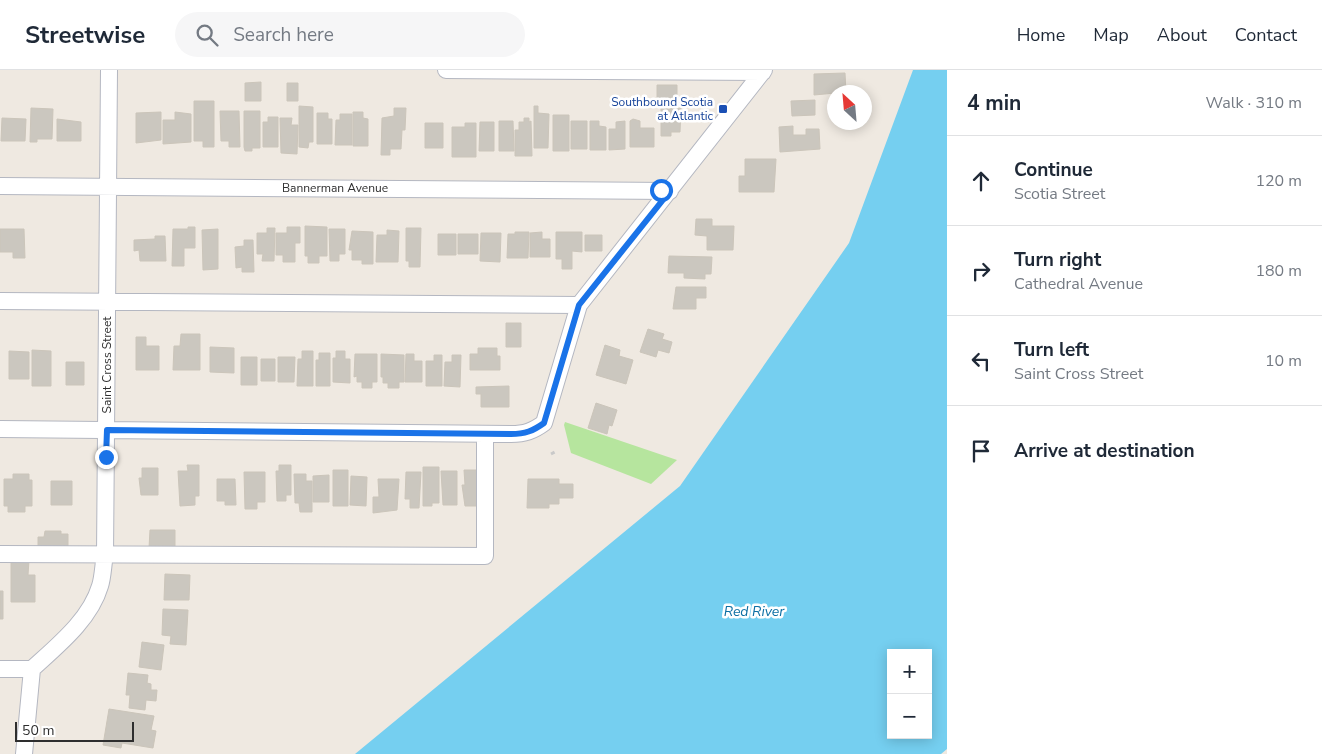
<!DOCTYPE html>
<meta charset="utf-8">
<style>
:root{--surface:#fff;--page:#f6f6f7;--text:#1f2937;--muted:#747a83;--line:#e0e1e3}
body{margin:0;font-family:"Nunito Sans",sans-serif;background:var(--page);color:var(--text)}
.controls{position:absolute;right:15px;bottom:15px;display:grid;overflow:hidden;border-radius:0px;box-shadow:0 2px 12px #0003}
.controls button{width:45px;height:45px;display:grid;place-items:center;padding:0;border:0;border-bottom:1px solid var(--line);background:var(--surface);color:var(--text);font:25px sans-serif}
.compass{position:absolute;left:827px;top:15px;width:45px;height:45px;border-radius:50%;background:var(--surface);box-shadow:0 2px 12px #0003;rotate:334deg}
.scale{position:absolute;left:15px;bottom:12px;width:119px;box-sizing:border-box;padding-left:5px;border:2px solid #2e2e2e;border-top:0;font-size:14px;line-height:18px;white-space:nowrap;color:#2e2e2e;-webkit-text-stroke:4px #fff;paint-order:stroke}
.stop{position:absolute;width:15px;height:15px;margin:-11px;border:4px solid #1a73e8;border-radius:50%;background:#fff}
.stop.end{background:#1a73e8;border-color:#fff;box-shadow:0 1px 5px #0008}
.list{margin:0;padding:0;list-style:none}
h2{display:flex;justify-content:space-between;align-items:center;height:65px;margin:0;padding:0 20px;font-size:21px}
h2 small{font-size:16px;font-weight:400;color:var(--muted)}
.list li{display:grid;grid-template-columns:32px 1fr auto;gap:15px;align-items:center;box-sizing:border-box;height:90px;padding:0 20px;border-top:1px solid var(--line)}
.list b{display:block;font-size:19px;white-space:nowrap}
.list p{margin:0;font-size:16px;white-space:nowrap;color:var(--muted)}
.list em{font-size:16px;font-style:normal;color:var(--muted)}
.icon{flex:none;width:28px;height:28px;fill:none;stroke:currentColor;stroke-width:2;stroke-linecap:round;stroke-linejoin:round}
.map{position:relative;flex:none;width:947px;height:684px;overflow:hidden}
header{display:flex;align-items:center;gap:30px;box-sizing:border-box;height:70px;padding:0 25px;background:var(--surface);border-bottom:1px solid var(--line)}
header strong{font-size:24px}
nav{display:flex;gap:28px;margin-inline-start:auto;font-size:18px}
.search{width:350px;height:45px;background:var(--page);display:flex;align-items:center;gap:12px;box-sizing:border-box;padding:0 18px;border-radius:28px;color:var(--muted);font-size:19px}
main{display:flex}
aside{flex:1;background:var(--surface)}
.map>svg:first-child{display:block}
.green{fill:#b6e59e}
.water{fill:#75cff0;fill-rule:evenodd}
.building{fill:#cbc7bf;stroke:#cbc5ba}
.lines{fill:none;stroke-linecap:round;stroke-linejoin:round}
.minor-casing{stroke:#b4b7c1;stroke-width:18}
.path{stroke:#c9c9c9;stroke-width:3;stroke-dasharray:4 2.5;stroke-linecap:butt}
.minor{stroke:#fff;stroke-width:16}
.route{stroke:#1a73e8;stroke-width:6}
.transit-dot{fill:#1a4fb4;stroke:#fff;stroke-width:2}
.labels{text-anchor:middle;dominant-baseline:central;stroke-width:5;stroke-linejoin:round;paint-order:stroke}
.transit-label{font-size:12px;fill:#164399;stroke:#fff;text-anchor:end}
.street-label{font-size:12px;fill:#2e2e2e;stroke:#fff}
.water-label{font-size:14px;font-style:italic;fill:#0d6fa3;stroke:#fff}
</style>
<header>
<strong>Streetwise</strong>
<div class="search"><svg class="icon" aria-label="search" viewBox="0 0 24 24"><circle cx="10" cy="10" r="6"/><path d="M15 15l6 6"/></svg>Search here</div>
<nav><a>Home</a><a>Map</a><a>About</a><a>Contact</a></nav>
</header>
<main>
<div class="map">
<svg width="947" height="684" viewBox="0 0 947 684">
<rect width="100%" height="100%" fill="#efe9e1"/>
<path class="green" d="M565 352 677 390 651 414 571 383 564 355Z"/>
<path class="water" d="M913 0H947V679L941 684H355L680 416 849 173ZM891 583H928V665H891Z"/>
<path class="building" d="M845 3 846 22 814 25V4Z
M261 12V31H245V13Z
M287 13H298V31H287Z
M657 15H677V33L657 32Z
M815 30V45L792 46 791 31Z
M194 31H214V77H203V71H194Z
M299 36 313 37V72H309L308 78 299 77Z
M534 36H538V43L549 44 548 78H534Z
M31 38 53 39 52 69H37V72H30Z
M394 38H406L405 60H402L401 79H390V85H381L382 48 394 46Z
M661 38H681L680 62H671V66H661Z
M220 41H239L240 77H229V71H221Z
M244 41H260V78H252V81H245L244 77Z
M161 42V70L136 73V43Z
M175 42 191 44V72L163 74V50H175Z
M353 42H363V48L368 49V76H353Z
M317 43H328V49H332V74H317Z
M340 44H352V75H335L336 50H340Z
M553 45H569V81H553Z
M268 47H278V77H263V52H268Z
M2 48 26 49 25 71H1Z
M280 48H292L291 55H298L297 84 281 83Z
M524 48H529V52L531 51 532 86H515V60H519V52H524Z
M57 49 81 52V71H57Z
M633 49 640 51V58H654V77H630V51Z
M499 51H513L514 81H499Z
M571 51H587V79H571Z
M590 51H599V56L606 57V80H590Z
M625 51V79L609 80V59H616V52Z
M480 52H494V81H479Z
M425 53H443V78H425Z
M465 53H476V87H452V57H465Z
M793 56V65H806V59H819L820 79 780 82 779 57Z
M745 89H776L774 122H739V106H745Z
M696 149H712V156H734L733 180H707V166L695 165Z
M305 156 327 157V186H319V193H308V186H305Z
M188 157H195V178H184V196H172L173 159H188Z
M287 157H300V173H295V192H283V185H276V163H287Z
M267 158H275L274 191H262L263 184H257V163H267Z
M406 158H421L420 197H409V191H406Z
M0 159H24L25 188H13V182H0Z
M218 159V199L203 200 202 160Z
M329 159H345V184H339V191H330Z
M387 160 399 161 398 192H376L377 165H387Z
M352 161 373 162V194H362V190H352V180H349Z
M515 162H529L528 188H507L508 164H515Z
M542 162V169H550V187H530V163Z
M556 162H582V182L572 181V199H562V189H556Z
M481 163H501L500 192 480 191Z
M438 164H456V185H438Z
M458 164H478V184H458Z
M585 165H602V181H585Z
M155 166H165L166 191H140L139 180 134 181V170L155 169Z
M244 170H253L254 202H242V197L236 198 235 177 244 176Z
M669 186 712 187 711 204H705V209L684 208V203H668Z
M676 217H706V228H696V239H673Z
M506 253H521V277H506Z
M648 259 664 264 662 269 672 272 669 283 658 280 656 287 640 282Z
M181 264H200V300H173L174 276H180Z
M136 267H146V276H159V300H136Z
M605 275 620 280 619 286 633 290 626 314 596 305Z
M210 277 234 278V303L210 302Z
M478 278H497V286H500V300H470V284H478Z
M32 280 51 281V316H32Z
M9 281 29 282V309H9Z
M302 281H313V316H297L298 289H302Z
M336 281H345V289H350V313L333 312V288H336Z
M319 283H330V316H316V290H319Z
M355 284H377V312H372V318H362V312H357V306L354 307Z
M381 284 404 285V312H399V318H388V313H383V307H381Z
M406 284H414V291H422V312H405Z
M434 285H442V316H426V291H434Z
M452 285H461L460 317 444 316 445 292H452Z
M241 287H257V315H241Z
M278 287H295L294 312H278Z
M261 289H275V311H261Z
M66 292H84V315H66Z
M509 316V337H481V324H476V317Z
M596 333 617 340 612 356 609 355 607 364 588 358Z
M187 395H199V426H195V435L180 436 178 401H188Z
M279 395H291V425H286V431H277L276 401H279Z
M423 397H439V433H432V436H423Z
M142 398H158V425H141L139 408H142Z
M333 400H348V436H333Z
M464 400H478V436H465L462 415H465Z
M441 401H457V435H443Z
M244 402H265V432H257V439H245Z
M406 402H421L419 438H410V429H405Z
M13 404H29V410H32V436H25V442H8V436H4V409H13Z
M294 404H306V411H312V442H300L299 433H295Z
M329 405V432H313V406Z
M351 406 367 407 366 436 350 435Z
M217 409H235L236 435H225V431H217Z
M378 409H399L397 440 373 443V427H379Z
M528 409H559V414H573V428H559V434H549V438H527Z
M51 411H72V435H51Z
M150 460H175V479L149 478Z
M45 461H61V464H68V481L38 477V467H44Z
M11 490H29L28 505H35V532H11Z
M165 504 190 505 189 530H164Z
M0 521H3V549H0Z
M163 539 188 540 186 575 170 574 171 566 162 565Z
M142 572 164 575 161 600 139 597Z
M128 603 148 605 147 613 151 614V620H157L156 631 146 630 145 640 129 638 130 625H126Z
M109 639 154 646 151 660 156 661 153 678 122 673 121 678 103 675Z"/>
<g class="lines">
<g class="minor-casing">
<path id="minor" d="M446 0 763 2
M0 116 670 121
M0 231 579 235
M0 359 511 364C525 364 533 361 544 353L579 235 764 0
M0 484 485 486V364
M0 599H32
M24 684 32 599C57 576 90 550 100 516 103 507 103 495 105 485L109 0"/>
</g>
<path class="path" d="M551 384 555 382"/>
<use href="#minor" class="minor"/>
</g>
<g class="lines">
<path class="route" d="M106 387 107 360 511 364C525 364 533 361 544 353L579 235 670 121 661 120"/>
</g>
<rect class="transit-dot" x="718" y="34" width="10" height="10" rx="2.5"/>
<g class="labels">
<g class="transit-label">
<text x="713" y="32">Southbound Scotia<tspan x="713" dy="14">at Atlantic</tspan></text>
</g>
<g class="street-label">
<text x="335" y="118">Bannerman Avenue</text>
<text transform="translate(107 295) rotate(-90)">Saint Cross Street</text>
</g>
<g class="water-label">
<text x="754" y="541">Red River</text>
</g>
</g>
</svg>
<div class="controls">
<button>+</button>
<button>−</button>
</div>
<svg class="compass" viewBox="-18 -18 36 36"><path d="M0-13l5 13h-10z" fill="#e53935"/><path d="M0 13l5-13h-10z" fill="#747a83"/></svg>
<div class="scale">50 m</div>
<div class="stop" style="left:661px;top:120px"></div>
<div class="stop end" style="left:106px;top:387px"></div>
</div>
<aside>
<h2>4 min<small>Walk · 310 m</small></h2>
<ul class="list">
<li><svg class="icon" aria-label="ahead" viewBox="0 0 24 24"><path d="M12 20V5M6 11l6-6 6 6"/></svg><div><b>Continue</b><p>Scotia Street</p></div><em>120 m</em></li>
<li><svg class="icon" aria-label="right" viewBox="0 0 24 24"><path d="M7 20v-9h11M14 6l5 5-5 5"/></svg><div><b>Turn right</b><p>Cathedral Avenue</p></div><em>180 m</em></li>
<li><svg class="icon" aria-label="left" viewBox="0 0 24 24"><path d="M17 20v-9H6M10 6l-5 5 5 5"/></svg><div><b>Turn left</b><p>Saint Cross Street</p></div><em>10 m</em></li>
<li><svg class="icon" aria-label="arrive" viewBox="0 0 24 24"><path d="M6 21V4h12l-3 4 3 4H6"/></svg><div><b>Arrive at destination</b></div></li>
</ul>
</aside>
</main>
